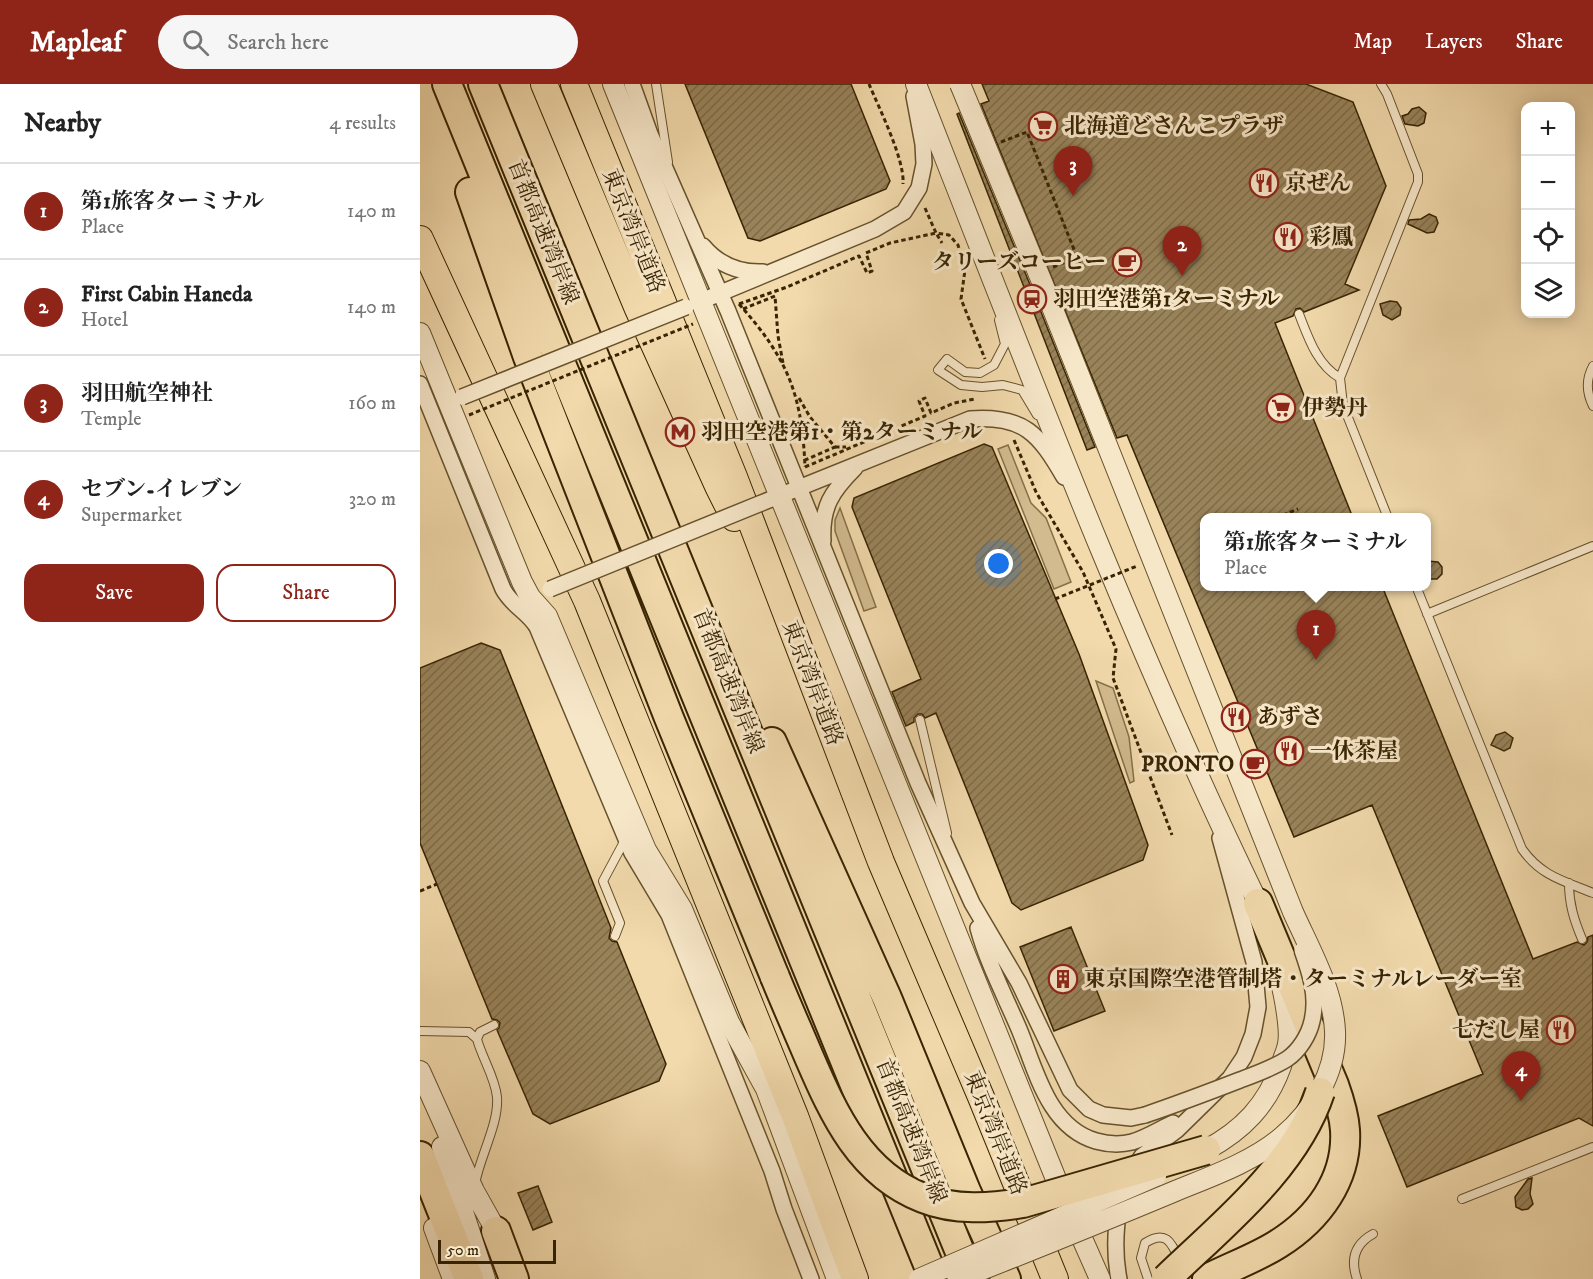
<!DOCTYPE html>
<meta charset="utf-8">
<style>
:root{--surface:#fff;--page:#f6f6f6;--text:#222;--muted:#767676;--line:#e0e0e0;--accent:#8f2418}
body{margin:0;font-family:"IM FELL DW Pica","Noto Serif JP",serif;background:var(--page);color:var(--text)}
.controls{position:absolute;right:18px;top:18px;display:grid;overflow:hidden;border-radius:12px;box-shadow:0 3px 15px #0003}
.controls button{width:54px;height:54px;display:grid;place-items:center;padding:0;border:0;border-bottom:2px solid var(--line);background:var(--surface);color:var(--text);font:30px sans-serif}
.scale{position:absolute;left:18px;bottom:15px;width:118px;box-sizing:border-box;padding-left:6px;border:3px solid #382402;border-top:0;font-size:16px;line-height:21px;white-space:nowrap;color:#382402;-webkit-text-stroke:4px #f7e7c9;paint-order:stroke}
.you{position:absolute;left:579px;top:480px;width:21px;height:21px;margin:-15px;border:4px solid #fff;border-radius:50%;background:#1a73e8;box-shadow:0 0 0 9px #1a73e833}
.badge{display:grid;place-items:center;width:39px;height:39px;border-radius:50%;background:var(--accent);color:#fff;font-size:20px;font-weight:700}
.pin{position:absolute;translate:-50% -50px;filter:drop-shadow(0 2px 3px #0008)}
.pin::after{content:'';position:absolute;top:32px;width:21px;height:18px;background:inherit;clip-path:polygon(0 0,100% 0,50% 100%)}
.popup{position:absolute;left:780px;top:429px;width:231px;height:78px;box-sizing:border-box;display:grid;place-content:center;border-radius:12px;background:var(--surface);filter:drop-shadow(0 2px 4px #0005);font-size:20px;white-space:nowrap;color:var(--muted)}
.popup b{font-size:22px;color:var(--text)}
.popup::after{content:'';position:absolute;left:50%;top:100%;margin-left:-12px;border:12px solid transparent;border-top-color:var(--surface)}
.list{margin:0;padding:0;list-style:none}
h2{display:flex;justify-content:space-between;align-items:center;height:78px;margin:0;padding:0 24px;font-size:26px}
h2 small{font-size:20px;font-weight:400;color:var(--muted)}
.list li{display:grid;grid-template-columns:39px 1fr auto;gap:18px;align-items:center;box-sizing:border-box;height:96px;padding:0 24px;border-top:2px solid var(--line)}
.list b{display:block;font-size:22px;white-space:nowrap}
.list p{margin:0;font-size:20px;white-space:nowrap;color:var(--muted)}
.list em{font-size:20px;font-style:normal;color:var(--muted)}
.actions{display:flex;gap:12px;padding:18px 24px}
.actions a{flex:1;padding:14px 0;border:2px solid var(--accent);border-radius:18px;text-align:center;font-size:21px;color:var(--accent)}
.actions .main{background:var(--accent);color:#fff}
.icon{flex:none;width:33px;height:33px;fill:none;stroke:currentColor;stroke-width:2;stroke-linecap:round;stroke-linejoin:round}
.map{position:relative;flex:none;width:1173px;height:1195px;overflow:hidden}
header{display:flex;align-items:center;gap:36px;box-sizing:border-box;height:84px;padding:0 30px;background:var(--accent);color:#fff}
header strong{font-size:28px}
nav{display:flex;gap:33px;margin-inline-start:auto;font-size:21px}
.search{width:420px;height:54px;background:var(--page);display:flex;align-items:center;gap:15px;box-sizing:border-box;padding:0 21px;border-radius:33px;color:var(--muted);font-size:22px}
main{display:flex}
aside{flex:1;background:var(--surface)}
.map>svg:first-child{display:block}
.green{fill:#d2bb8f;stroke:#857048;stroke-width:1.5}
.building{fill:url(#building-hatch);stroke:#382402;stroke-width:1.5}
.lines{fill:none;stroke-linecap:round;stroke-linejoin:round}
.service-casing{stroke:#66522c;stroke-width:10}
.minor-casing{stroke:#66522c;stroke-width:18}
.tertiary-casing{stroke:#66522c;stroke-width:22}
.trunk-casing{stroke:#382402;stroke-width:28}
.motorway-casing{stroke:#382402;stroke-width:32}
.path{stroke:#382402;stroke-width:3;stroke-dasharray:4.5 3;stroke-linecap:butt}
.service{stroke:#f7e7c9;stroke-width:8}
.minor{stroke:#f7e7c9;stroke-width:15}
.tertiary{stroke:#f7e7c9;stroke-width:20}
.trunk{stroke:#f2daac;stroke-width:26}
.motorway{stroke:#f2daac;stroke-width:28}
.minor-bridge-casing{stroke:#66522c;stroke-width:18;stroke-linecap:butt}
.tertiary-bridge-casing{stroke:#66522c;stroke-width:22;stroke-linecap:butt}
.motorway-bridge-casing{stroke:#382402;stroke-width:32;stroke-linecap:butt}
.path-bridge{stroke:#382402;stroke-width:3;stroke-dasharray:4.5 3;stroke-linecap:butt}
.minor-bridge{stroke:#f7e7c9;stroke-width:15}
.tertiary-bridge{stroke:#f7e7c9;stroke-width:20}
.motorway-bridge{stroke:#f2daac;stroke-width:28}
.labels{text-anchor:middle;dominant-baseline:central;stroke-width:6;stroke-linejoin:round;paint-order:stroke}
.poi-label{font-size:22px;font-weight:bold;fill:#382402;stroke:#f7e7c9;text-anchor:start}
.street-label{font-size:22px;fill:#382402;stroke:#f7e7c9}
</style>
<header>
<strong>Mapleaf</strong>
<div class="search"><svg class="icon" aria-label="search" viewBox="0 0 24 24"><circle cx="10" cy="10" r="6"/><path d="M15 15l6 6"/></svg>Search here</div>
<nav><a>Map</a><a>Layers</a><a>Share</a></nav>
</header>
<main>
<aside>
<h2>Nearby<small>4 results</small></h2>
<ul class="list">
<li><span class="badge">1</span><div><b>第1旅客ターミナル</b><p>Place</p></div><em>140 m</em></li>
<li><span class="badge">2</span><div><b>First Cabin Haneda</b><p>Hotel</p></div><em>140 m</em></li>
<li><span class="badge">3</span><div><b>羽田航空神社</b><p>Temple</p></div><em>160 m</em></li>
<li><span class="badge">4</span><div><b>セブン-イレブン</b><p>Supermarket</p></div><em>320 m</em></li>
</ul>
<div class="actions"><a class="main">Save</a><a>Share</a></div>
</aside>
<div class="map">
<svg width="1173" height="1195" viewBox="0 0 1173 1195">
<defs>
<pattern id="building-hatch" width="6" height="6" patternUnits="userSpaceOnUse" patternTransform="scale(1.5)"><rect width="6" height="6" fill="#99835a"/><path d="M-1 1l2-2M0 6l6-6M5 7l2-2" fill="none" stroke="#7e6b48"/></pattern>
</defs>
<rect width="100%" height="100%" fill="#f2daac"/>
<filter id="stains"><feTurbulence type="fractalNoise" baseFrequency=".00333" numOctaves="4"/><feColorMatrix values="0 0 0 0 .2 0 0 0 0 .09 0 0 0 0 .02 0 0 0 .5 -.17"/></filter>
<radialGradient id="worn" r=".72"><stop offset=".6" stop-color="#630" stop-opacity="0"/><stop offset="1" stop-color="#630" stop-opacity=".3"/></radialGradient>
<path class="green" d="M588 361 611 419 626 434 651 498 634 505 578 365Z
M420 424 456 523 444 527 415 447V436Z
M676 597 693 604 709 653 714 697 710 699Z"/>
<path class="building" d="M265 0H431L470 97 466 105 340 157 328 154Z
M562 0H886L933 18 966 102 925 200 939 206 884 228 880 224 876 225 873 232 855 239 933 434H785V502H962L1113 875 1157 858 1164 861 1167 858 1168 853 1173 851V1042L1159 1034 987 1103 958 1032 1063 990 952 721 874 753 707 351 697 354 561 20 569 17Z
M999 23 1006 29 1004 39 998 42 985 40 982 32 988 30 992 25Z
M539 29 611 203 675 363 667 366 537 30Z
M1009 130 1016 133 1018 139 1014 148 1007 149 988 140 989 136 1001 135Z
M970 217 977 218 981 224 980 231 972 236 963 231 960 220Z
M564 360 572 363 659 570 728 761 723 776 601 826 592 819 516 629 505 634 502 630H498L494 634V638L486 642 472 608 501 595 432 423 434 414Z
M1007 477 1018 478 1022 483V490L1017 495H1007Z
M61 559 80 566 191 844 189 854 192 857 197 858 246 980 239 997 130 1040 113 1030 77 946 79 944 80 939 77 936 72 935 0 759V584Z
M1085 648 1093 654 1090 664 1084 667 1071 661 1076 651Z
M651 843 685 927 634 947 600 863Z
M1112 1094 1110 1110 1113 1120 1108 1125 1102 1126 1096 1123 1095 1113 1108 1095Z
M118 1102 132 1138 113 1146 98 1109Z"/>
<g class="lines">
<g class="service-casing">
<path id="service" d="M236 0 248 78
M961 0 967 10 998 90V98L920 294 923 321 968 434
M879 230C888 253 897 281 920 294
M579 236 585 260 574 281 560 289 545 288 527 275 518 286 541 301 562 303 583 301 602 306 617 331
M1173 282C1166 295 1166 308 1173 322
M996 502 1102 765C1121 792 1144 797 1173 809
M1007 530 1173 462
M500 636 527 749
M1149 799C1149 820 1154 836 1162 855
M195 852 200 839 183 797 205 756
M0 947 49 948 57 955
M55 1100C60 1072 79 1040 77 1013 75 993 62 974 57 955L60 948 74 941
M1042 1115 1173 1063
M728 1195 721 1174 725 1159C745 1146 751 1157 759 1175
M937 1195C930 1175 935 1160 953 1150"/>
</g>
<g class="minor-casing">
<path id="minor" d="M212 0 230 50 308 227 498 699 552 819 599 899 650 1006 669 1025 683 1031 711 1034 725 1031
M283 162C298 180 319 189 343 188
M291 213 455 145 484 128 499 104 504 80 503 60 494 12
M0 300 83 505C91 521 108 528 117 543L212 769 249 831 352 1087 364 1125 391 1195
M339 420 550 335C604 331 619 350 644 393
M403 457C401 423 412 407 435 384
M558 844C567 878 585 912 599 945 616 986 628 1043 676 1057 687 1060 700 1061 712 1058 726 1054 740 1045 753 1039
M714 1084 722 1072 757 1046 810 994 824 973 833 950 838 923 834 878 800 754
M699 1123C695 1148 694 1170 699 1195"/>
</g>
<g class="tertiary-casing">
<path id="tertiary" d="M193 0 638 1100 680 1195
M496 0C604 275 709 553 838 819L841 830
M0 249 102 498 110 513 127 532 226 766 262 825 309 938 346 1005 417 1195
M0 987 54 1107 82 1157
M22 1063 65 1195
M786 1066C823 1046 847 1021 861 982 863 974 867 967 868 960 871 946 864 909 860 895
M14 1144 33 1195"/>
</g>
<g class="trunk-casing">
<path id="trunk" d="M124 0 218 225 298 402 314 434
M154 0 314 393 461 778 561 1013 635 1195
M0 155 167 517 375 1032 435 1195"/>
</g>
<g class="motorway-casing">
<path id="motorway" d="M27 0 514 1195
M63 0 551 1195
M50 108 108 273 249 634 355 893
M352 658 467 914 546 1107 586 1195
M0 1072 49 1195
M76 1147 94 1195
M787 1195C810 1183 836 1174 858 1160 898 1135 928 1095 925 1046 924 1030 919 1015 914 1001L838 819"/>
</g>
<path class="path" d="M449 0C459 24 485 76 483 100
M581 58 607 48 663 188
M505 124 516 149 529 151 538 161 545 186 541 215 565 275
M633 183 648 177
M319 220 367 203 439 172 447 189 452 187 446 169 470 159 516 149 522 159
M323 225 355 212 358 252 363 279
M594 356 616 408 663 488 696 565 693 594 752 751
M415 363H426
M385 383 505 332 499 317 505 314 511 329 534 319 555 315
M856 434 878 425
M0 807 17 800"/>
<use href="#service" class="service"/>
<use href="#minor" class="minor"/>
<use href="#tertiary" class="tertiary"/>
<use href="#trunk" class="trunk"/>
<use href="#motorway" class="motorway"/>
<g class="minor-bridge-casing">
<path id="minor-bridge" d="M42 313 266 223
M130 505 339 420
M725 1031C757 1020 789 1008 820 996 836 990 853 984 867 975 879 967 889 951 892 937 898 912 890 889 882 866"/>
</g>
<g class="tertiary-bridge-casing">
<path id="tertiary-bridge" d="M499 1195 736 1092
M538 1195C610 1167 681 1138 753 1108 789 1093 831 1079 862 1053 892 1028 917 988 915 947 913 905 890 866 873 828L622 198 540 0"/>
</g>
<g class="motorway-bridge-casing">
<path id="motorway-bridge" d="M355 893C366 920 378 947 389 973 414 1031 441 1090 503 1114 535 1127 571 1124 603 1119L786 1066
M746 1195C802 1141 875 1084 900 1008"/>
</g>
<path class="path-bridge" d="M319 220C368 275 382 310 385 383
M379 314 390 333 415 363 385 376
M49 331 273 240
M635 515 717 482"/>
<use href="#minor-bridge" class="minor-bridge"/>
<use href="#tertiary-bridge" class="tertiary-bridge"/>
<use href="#motorway-bridge" class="motorway-bridge"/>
</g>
<defs>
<g id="supermarket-ring" transform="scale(1.5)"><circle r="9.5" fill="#f7e7c9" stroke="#8f2418" stroke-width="1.5"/><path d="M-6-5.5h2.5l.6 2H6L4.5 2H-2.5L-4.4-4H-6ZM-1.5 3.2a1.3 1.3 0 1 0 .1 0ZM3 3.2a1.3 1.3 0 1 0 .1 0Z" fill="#8f2418"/></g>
<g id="restaurant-ring" transform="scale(1.5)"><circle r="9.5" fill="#f7e7c9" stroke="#8f2418" stroke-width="1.5"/><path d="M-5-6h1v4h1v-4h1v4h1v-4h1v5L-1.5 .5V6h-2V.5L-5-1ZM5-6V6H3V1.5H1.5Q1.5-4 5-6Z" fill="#8f2418"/></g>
<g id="cafe-ring" transform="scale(1.5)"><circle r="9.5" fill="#f7e7c9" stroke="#8f2418" stroke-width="1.5"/><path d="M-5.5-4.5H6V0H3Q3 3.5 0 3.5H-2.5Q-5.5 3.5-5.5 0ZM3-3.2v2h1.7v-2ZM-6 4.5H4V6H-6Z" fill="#8f2418"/></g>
<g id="station-ring" transform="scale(1.5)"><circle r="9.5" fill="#f7e7c9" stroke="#8f2418" stroke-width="1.5"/><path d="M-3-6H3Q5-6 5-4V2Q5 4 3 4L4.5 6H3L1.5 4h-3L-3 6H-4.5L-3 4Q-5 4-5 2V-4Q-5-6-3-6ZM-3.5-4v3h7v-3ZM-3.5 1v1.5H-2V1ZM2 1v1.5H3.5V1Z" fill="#8f2418"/></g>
<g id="metro-ring" transform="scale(1.5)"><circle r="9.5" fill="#f7e7c9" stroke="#8f2418" stroke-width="1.5"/><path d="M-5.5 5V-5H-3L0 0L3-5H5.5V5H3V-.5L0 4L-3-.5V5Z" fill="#8f2418"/></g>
<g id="building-ring" transform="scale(1.5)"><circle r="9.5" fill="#f7e7c9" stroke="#8f2418" stroke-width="1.5"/><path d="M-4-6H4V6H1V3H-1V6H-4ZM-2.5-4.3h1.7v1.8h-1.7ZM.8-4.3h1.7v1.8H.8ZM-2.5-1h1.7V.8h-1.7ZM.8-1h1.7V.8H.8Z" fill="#8f2418"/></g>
</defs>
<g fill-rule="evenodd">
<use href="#supermarket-ring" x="623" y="42"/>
<use href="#restaurant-ring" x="844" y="99"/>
<use href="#restaurant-ring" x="868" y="153"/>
<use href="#cafe-ring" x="707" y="178"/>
<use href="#station-ring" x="612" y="215"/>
<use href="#supermarket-ring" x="861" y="324"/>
<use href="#metro-ring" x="260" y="348"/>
<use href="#restaurant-ring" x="816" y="633"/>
<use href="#restaurant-ring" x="869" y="667"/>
<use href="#cafe-ring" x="835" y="680"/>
<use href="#building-ring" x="643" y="895"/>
<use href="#restaurant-ring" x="1141" y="946"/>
</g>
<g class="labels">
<g class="poi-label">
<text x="644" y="42">北海道どさんこプラザ</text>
<text x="865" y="99">京ぜん</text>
<text x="889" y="153">彩鳳</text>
<text x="686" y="178" text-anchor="end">タリーズコーヒー</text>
<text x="633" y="215">羽田空港第1ターミナル</text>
<text x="882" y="324">伊勢丹</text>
<text x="281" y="348">羽田空港第1・第2ターミナル</text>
<text x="837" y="633">あずさ</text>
<text x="890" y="667">一休茶屋</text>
<text x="814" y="680" text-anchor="end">PRONTO</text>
<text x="664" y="895">東京国際空港管制塔・ターミナルレーダー室</text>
<text x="1120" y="946" text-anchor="end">七だし屋</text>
</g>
<g class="street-label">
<text transform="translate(213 147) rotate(68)">東京湾岸道路</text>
<text transform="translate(123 148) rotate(68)">首都高速湾岸線</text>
<text transform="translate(308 597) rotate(68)">首都高速湾岸線</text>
<text transform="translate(392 599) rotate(69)">東京湾岸道路</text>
<text transform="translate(491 1047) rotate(68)">首都高速湾岸線</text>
<text transform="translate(575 1049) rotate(68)">東京湾岸道路</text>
</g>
</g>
<rect width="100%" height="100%" filter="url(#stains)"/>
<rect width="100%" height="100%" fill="url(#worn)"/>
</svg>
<div class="controls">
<button>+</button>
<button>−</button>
<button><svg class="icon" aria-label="locate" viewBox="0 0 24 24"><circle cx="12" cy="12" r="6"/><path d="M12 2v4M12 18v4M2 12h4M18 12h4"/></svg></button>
<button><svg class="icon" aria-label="layers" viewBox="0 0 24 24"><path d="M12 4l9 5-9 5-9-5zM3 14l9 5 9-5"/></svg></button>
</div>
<div class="scale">50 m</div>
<div class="you"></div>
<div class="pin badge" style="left:896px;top:576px">1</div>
<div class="popup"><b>第1旅客ターミナル</b>Place</div>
<div class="pin badge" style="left:762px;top:192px">2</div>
<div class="pin badge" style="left:653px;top:112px">3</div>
<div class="pin badge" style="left:1101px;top:1017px">4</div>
</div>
</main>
